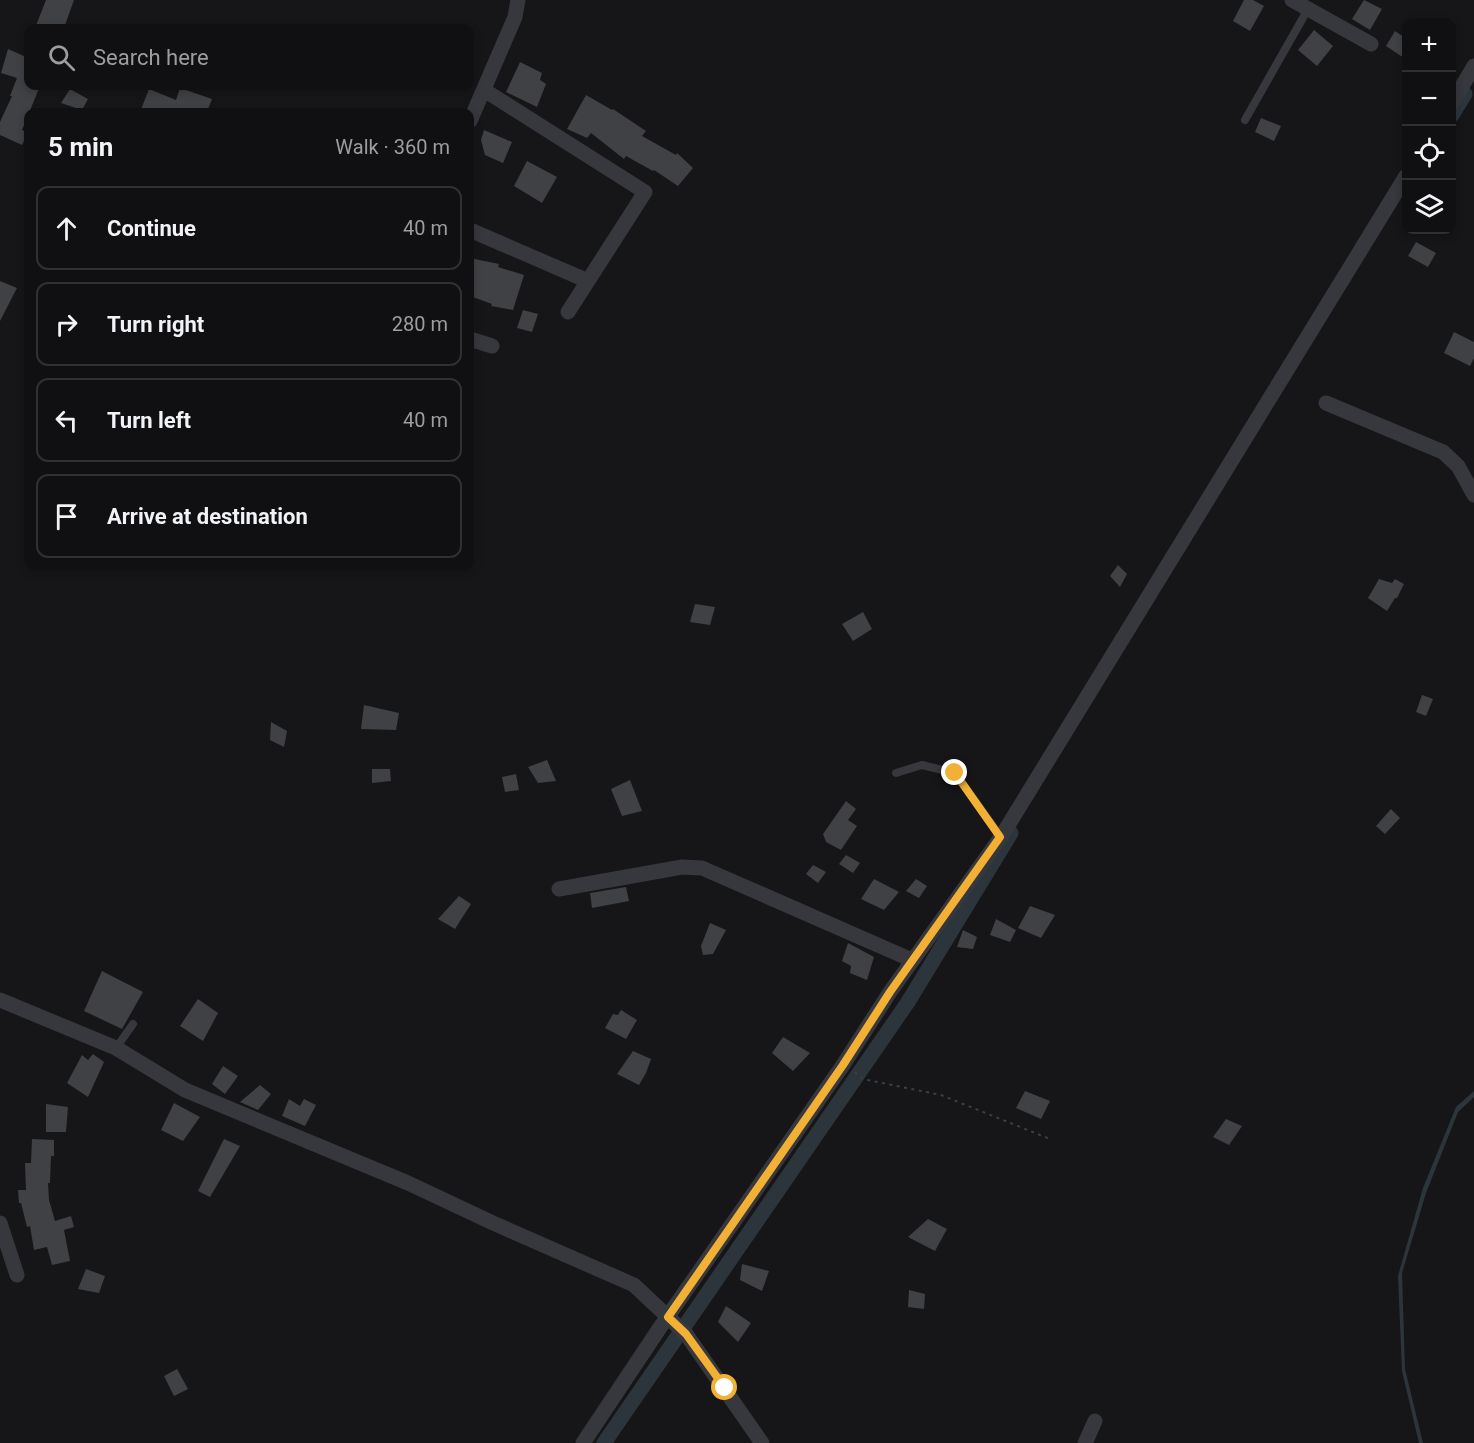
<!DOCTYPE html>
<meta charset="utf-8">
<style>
:root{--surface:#101012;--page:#1e1e20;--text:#f1f3f6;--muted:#9c9d9f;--line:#303032}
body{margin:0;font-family:Roboto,sans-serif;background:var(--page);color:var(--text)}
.controls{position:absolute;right:18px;top:18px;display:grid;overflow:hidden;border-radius:12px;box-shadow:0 3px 9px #0003}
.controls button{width:54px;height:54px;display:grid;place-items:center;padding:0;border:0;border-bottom:2px solid var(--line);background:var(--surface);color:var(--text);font:30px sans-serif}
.stop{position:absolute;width:18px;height:18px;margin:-14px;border:4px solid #f2b134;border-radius:50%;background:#fff}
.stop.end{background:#f2b134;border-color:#fff;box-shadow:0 2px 6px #0008}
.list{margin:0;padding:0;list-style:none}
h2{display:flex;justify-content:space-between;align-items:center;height:78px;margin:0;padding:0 24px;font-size:26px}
h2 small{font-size:20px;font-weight:400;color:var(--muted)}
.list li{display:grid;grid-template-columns:39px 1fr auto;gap:18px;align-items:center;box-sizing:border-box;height:84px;margin:0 12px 12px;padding:0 12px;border:2px solid var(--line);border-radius:12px}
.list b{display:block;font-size:22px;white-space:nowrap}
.list em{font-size:20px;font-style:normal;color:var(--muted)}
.icon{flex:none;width:33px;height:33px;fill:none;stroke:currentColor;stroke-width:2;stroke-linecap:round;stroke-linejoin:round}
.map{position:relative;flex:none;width:1474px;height:1443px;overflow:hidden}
.search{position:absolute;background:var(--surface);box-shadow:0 3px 9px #0003;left:24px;top:24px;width:450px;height:66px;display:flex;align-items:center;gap:15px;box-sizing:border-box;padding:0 21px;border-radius:12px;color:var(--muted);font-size:22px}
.panel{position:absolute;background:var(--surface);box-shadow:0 3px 9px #0003;left:24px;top:108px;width:450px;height:462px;border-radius:12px}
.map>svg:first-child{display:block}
.water{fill:#2c353c}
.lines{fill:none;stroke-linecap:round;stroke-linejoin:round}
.canal{stroke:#2c353c;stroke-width:15}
.building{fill:#404145}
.path{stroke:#3d3f44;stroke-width:2;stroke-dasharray:3 4.5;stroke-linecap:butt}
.service{stroke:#37383d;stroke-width:8}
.minor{stroke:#37383d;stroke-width:15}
.route{stroke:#f2b134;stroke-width:8}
</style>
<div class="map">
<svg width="1474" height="1443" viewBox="0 0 1474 1443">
<rect width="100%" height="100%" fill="#161618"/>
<path class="water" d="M1474 1091V1097L1458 1112 1426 1193 1402 1273 1405 1369 1423 1443H1419L1402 1371 1398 1276 1423 1188 1456 1107Z"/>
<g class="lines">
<path class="canal" d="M1452 115 1465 94
M604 1443 908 1002 1011 833"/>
</g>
<path class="building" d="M46 0H74L64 28H35Z
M1244 0H1253L1264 6 1250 31 1233 21Z
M1364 0 1382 9 1370 30 1352 19Z
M1314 30 1333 46 1317 66 1298 50Z
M1395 31 1407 39V60L1386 46Z
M8 49 26 57 28 51V86H40L22 130 28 133 22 145 0 135V122L12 96H10L17 78 1 73Z
M520 62 542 73 540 80 546 84 537 107 506 92Z
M180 88 212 99 207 112H140L149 89 176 100Z
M70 89 88 99 82 110 61 103Z
M586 95 612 110 613 109 646 131 642 136 676 155 677 153 693 168 678 186 654 170 653 171 626 156 624 159 591 133 587 138 567 129Z
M1261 118 1281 126 1274 141 1255 132Z
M484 130 512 142 503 163 485 155 481 140Z
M527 161 557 177 542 203 514 186Z
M1416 242 1436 253 1428 267 1408 256Z
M470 258 499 264 498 267 524 275 513 310 491 306 492 304 470 296Z
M0 281 17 288 0 321Z
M523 310 538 314 532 332 517 328Z
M1454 332 1474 342V358L1470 366 1444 353Z
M1118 565 1127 574 1120 587 1110 576Z
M1379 579 1392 583 1395 579 1404 584 1397 598H1395L1387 611 1368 598Z
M695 604 715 607 710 625 690 622Z
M863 612 872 629 853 641 842 624Z
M1422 695 1433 699 1426 716 1416 712Z
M364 705 399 713 396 730 361 729Z
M271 722 287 731 284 747 270 740Z
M547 760 556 781 538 783 528 767Z
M372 769H390L391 781 372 783Z
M516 774 519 790 505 792 502 777Z
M630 780 642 811 622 816 611 789Z
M846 801 856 809 848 820 857 826 841 850 826 842 823 834Z
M1391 809 1400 818 1385 834 1376 826Z
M846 855 860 863 853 873 839 864Z
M813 865 826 872 818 883 806 874Z
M874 879 899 892 884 910 861 899Z
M916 879 927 886 919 898 906 891Z
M626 887 629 901 592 908 590 893Z
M459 896 471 904 455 929 438 919Z
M1030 906 1055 915 1041 938 1018 928Z
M996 919 1016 930 1010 942 990 935Z
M710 923 726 930 713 954 703 955 701 946Z
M963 930 977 937 973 949 957 947Z
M848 943 874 957 867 980 850 973 851 966 842 961Z
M102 971 143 992 122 1029 84 1011Z
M198 999 218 1013 203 1041 180 1026Z
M621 1010 637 1020 626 1039 605 1028 613 1014 618 1015Z
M783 1037 810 1053 793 1071 772 1053Z
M633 1051 651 1059 646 1073 639 1085 617 1074Z
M93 1054 104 1062 88 1097 67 1083 82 1055 88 1060Z
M223 1066 238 1076 225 1094 212 1084Z
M260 1085 271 1094 258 1110 240 1102Z
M1025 1091 1050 1101 1041 1119 1016 1108Z
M289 1099 300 1106 304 1099 316 1105 305 1126 282 1116Z
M174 1103 200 1117 183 1141 161 1130Z
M46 1104 68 1107 66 1132H46Z
M1226 1119 1242 1126 1229 1145 1213 1137Z
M32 1139 54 1140V1156H51L50 1183H48L49 1200 55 1221 71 1216 74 1227 64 1230 70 1261 52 1265 47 1247 34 1250 30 1226 27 1227 21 1203H19L18 1190H26L25 1163H31Z
M224 1139 240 1146 210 1197 198 1191Z
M928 1219 947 1229 935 1251 908 1237Z
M742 1264 769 1271 762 1291 740 1280Z
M86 1269 105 1276 99 1293 78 1289Z
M909 1290 925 1294 924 1309 908 1307Z
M726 1306 751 1323 738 1342 718 1322Z
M177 1369 188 1389 174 1396 164 1376Z"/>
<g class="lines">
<path class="path" d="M855 1072 863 1079 941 1095 1050 1139"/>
<path class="service" d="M1245 120 1308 9
M896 773 922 765 955 773 1001 837
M116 1048 133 1024"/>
<path class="minor" d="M1292 0 1371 44
M484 90 645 192 568 312
M1452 103 1474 66
M470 121 515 17 518 0
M470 230 588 281
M470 339 492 346
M1326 403 1443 452 1458 466 1474 495
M559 889 682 867 702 868 912 960
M0 1000 116 1048 185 1090 408 1183 493 1223 634 1285 686 1334 762 1443
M0 1223 17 1275
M583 1443 659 1329 843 1065 890 992 1001 837 1406 176
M1085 1443 1095 1421"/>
</g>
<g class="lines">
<path class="route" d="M725 1388 686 1334 668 1317 843 1065 890 992 1000 837 955 773"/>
</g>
</svg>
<div class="controls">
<button>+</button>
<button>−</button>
<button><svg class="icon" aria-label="locate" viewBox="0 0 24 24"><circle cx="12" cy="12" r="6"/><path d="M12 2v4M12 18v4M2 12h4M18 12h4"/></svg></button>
<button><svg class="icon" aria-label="layers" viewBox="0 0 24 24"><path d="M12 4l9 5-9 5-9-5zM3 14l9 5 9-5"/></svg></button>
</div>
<div class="stop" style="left:725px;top:1388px"></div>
<div class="stop end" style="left:955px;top:773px"></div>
<div class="search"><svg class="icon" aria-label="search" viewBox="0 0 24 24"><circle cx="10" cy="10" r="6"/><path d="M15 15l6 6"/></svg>Search here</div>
<section class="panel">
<h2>5 min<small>Walk · 360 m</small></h2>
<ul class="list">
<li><svg class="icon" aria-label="ahead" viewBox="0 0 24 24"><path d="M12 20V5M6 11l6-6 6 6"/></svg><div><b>Continue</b></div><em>40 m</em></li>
<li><svg class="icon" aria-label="right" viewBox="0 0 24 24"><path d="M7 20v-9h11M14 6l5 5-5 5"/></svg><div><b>Turn right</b></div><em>280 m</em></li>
<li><svg class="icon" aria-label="left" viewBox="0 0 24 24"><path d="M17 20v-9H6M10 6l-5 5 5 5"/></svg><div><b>Turn left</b></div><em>40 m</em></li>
<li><svg class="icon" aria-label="arrive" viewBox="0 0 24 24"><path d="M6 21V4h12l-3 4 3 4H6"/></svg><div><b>Arrive at destination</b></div></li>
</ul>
</section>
</div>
